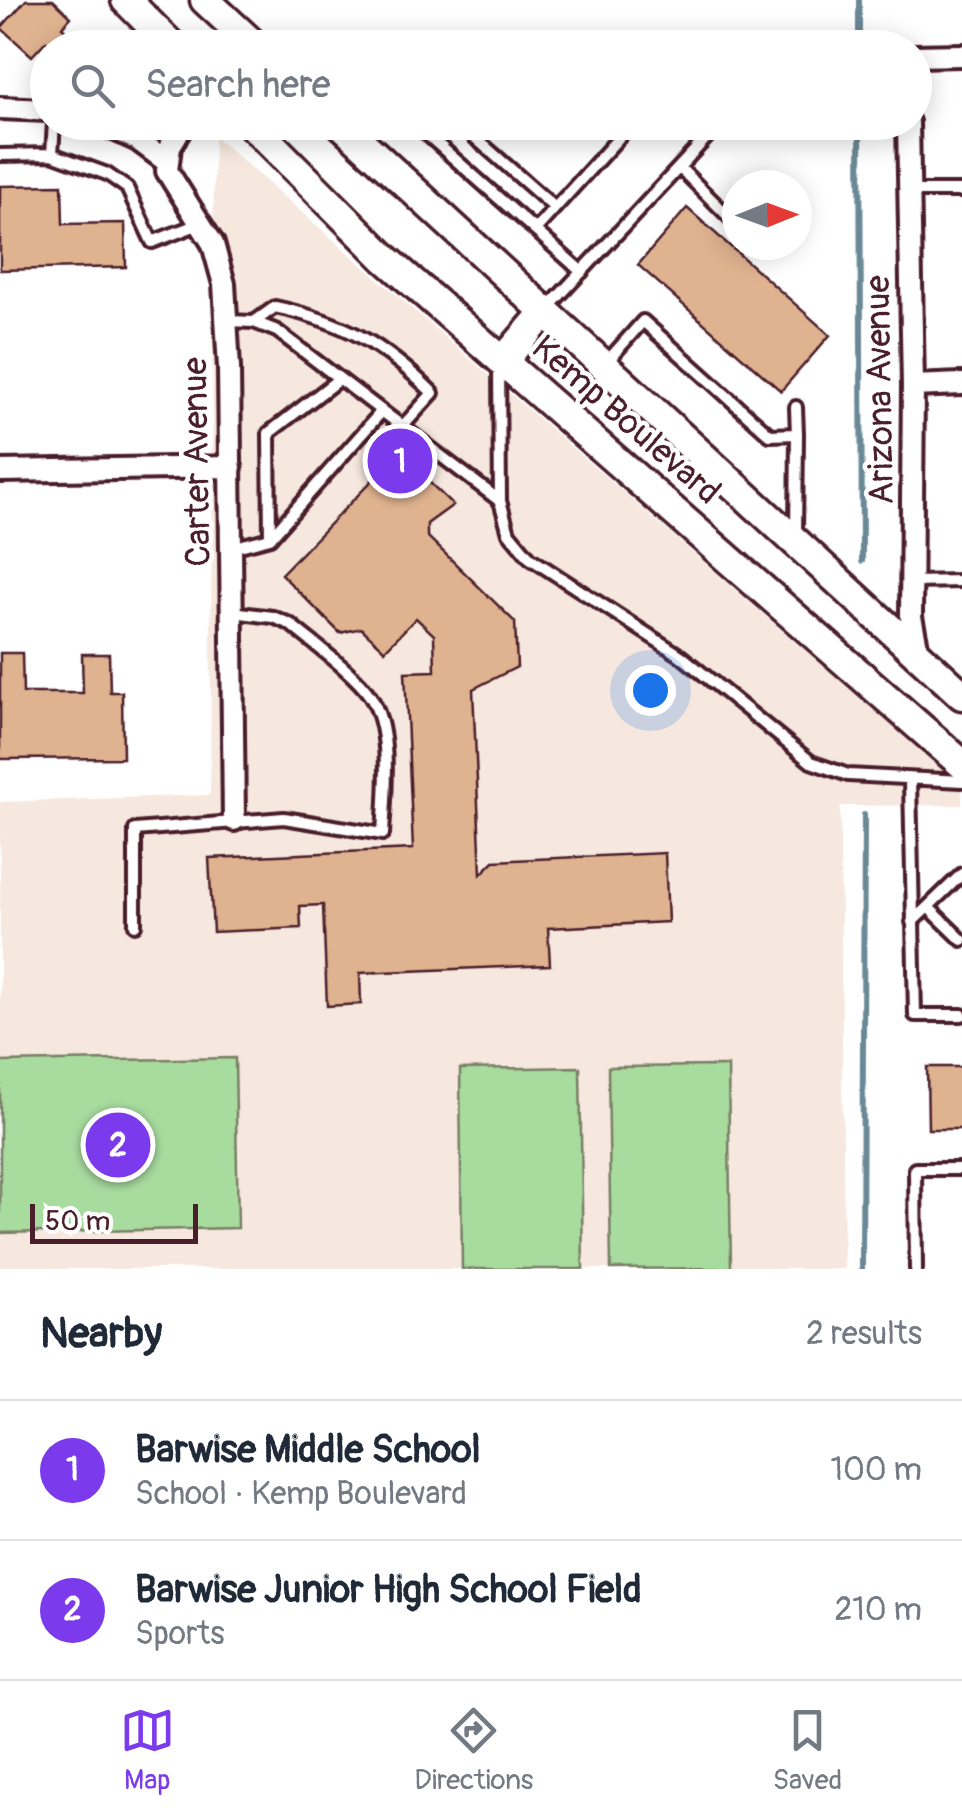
<!DOCTYPE html>
<meta charset="utf-8">
<style>
:root{--surface:#fff;--page:#f2f2f3;--text:#1f2937;--muted:#747a83;--line:#e0e1e3;--accent:#7c3aed}
body{margin:0;font-family:Pangolin,sans-serif;background:var(--page);color:var(--text)}
.compass{position:absolute;left:722px;top:170px;width:90px;height:90px;border-radius:50%;background:var(--surface);box-shadow:0 5px 25px #0003;rotate:89deg}
.scale{position:absolute;left:30px;bottom:25px;width:168px;box-sizing:border-box;padding-left:10px;border:5px solid #4a1f2b;border-top:0;font-size:28px;line-height:35px;white-space:nowrap;color:#4a1f2b;-webkit-text-stroke:8px #fff;paint-order:stroke}
.you{position:absolute;left:650px;top:690px;width:35px;height:35px;margin:-25px;border:8px solid #fff;border-radius:50%;background:#1a73e8;box-shadow:0 0 0 15px #1a73e833}
.badge{display:grid;place-items:center;width:65px;height:65px;border-radius:50%;background:var(--accent);color:#fff;font-size:32px;font-weight:700}
.pin{position:absolute;translate:-50% -50%;border:5px solid #fff;box-shadow:0 2px 10px #0006}
.list{margin:0;padding:0;list-style:none}
h2{display:flex;justify-content:space-between;align-items:center;height:130px;margin:0;padding:0 40px;font-size:42px}
h2 small{font-size:32px;font-weight:400;color:var(--muted)}
.list li{display:grid;grid-template-columns:65px 1fr auto;gap:30px;align-items:center;box-sizing:border-box;height:140px;padding:0 40px;border-top:2px solid var(--line)}
.list b{display:block;font-size:38px;white-space:nowrap}
.list p{margin:0;font-size:32px;white-space:nowrap;color:var(--muted)}
.list em{font-size:32px;font-style:normal;color:var(--muted)}
.icon{flex:none;width:55px;height:55px;fill:none;stroke:currentColor;stroke-width:2;stroke-linecap:round;stroke-linejoin:round}
.map{position:relative;flex:none;width:962px;height:1269px;overflow:hidden}
.search{position:absolute;background:var(--surface);box-shadow:0 5px 25px #0003;left:30px;right:30px;top:30px;height:110px;display:flex;align-items:center;gap:25px;box-sizing:border-box;padding:0 35px;border-radius:55px;color:var(--muted);font-size:38px}
.sheet{height:410px;background:var(--surface)}
nav{display:flex;justify-content:space-around;align-items:center;box-sizing:border-box;height:140px;border-top:2px solid var(--line);background:var(--surface);font-size:28px;color:var(--muted)}
nav a{display:grid;justify-items:center;gap:5px}
nav .on{color:var(--accent)}
.map>svg:first-child{display:block}
.built{fill:#f6e8de}
.green{fill:#a8dc9f;stroke:#797e65;stroke-width:2.5}
.lines{fill:none;stroke-linecap:round;stroke-linejoin:round}
.stream{stroke:#6a8996;stroke-width:6}
.building{fill:#e0b390;stroke:#4a1f2b;stroke-width:2.5}
.service-casing{stroke:#4a1f2b;stroke-width:18}
.minor-casing{stroke:#4a1f2b;stroke-width:28}
.secondary-casing{stroke:#4a1f2b;stroke-width:35}
.service{stroke:#fff;stroke-width:10}
.minor{stroke:#fff;stroke-width:20}
.secondary{stroke:#fff;stroke-width:28}
.labels{text-anchor:middle;dominant-baseline:central;stroke-width:9;stroke-linejoin:round;paint-order:stroke}
.street-label{font-size:35px;fill:#4a1f2b;stroke:#fff}
</style>
<div class="map">
<svg width="962" height="1269" viewBox="0 0 962 1269">
<rect width="100%" height="100%" fill="#fff"/>
<filter id="ink" filterUnits="userSpaceOnUse"><feTurbulence type="fractalNoise" baseFrequency=".01" numOctaves="2"/><feDisplacementMap in="SourceGraphic" scale="20" xChannelSelector="R" yChannelSelector="G"/><feConvolveMatrix kernelMatrix="1 2 1 2 8 2 1 2 1" color-interpolation-filters="sRGB"/></filter>
<g filter="url(#ink)">
<path class="built" d="M214 136 962 787V805L840 806 844 1269H0V802L210 795Z"/>
<path class="green" d="M235 1058 238 1228 0 1233V1062Z
M728 1066 731 1268 611 1269 608 1067Z
M580 1067 583 1269H462L460 1069Z"/>
<g class="lines">
<path class="stream" d="M859 0V48
M860 122 862 561
M862 1269 864 815"/>
</g>
<path class="building" d="M26 0H53L71 17 62 27 74 38 65 48H53L46 41 32 56 1 28Z
M62 185 63 224 125 223 126 267 0 270V186Z
M687 208 830 335 781 391 638 265Z
M399 453 453 505 427 524V536L515 622 517 667 473 689 481 874 494 861 665 853 668 922 548 928 550 965 360 973 361 1004 327 1006 323 905 300 906 301 928 213 932 209 858 413 849 405 672 435 671 434 635 416 618 385 650 361 628 340 633 281 574Z
M0 653H22L23 693H83L82 654H109L110 692H122L123 758 0 759Z
M927 1067H962V1129H928Z"/>
<g class="lines">
<g class="service-casing">
<path id="service" d="M413 122 582 272
M473 122 472 135 555 208
M52 154 54 122
M0 155 52 154 107 174 127 188 152 242 199 224
M679 167 733 221
M909 191H962
M535 230 633 122
M545 311 710 134 713 122
M227 321 254 322 277 331 500 501
M254 322 275 307C345 322 383 344 433 393L402 427
M499 364 500 501 509 533 530 558 681 656 811 762 848 775 962 781
M604 365 643 321 770 435 797 434 796 536
M796 407 797 434
M270 537 269 433 339 379
M232 548 270 538 382 411
M913 582 962 581
M910 780 915 1015H962
M929 908 962 940
M912 922 962 874
M135 925V830L284 818 383 834C385 794 393 731 370 696 355 673 312 643 290 624L273 617 232 612
M916 1269 915 1169H962"/>
</g>
<g class="minor-casing">
<path id="minor" d="M914 56 962 55
M0 108 48 110
M99 122 138 140 166 161
M185 122 170 146 167 171 213 244 224 284 229 368 234 820
M908 122 913 386 911 617 919 656
M913 386 962 384
M0 471 231 467"/>
</g>
<g class="secondary-casing">
<path id="secondary" d="M126 0 174 48
M205 0 257 48
M249 122 386 259 962 764
M339 122 962 695
M503 361 545 312"/>
</g>
<use href="#service" class="service"/>
<use href="#minor" class="minor"/>
<use href="#secondary" class="secondary"/>
</g>
</g>
<g class="labels">
<g class="street-label">
<text transform="translate(880 390) rotate(-91)">Arizona Avenue</text>
<text transform="translate(626 420) rotate(41)">Kemp Boulevard</text>
<text transform="translate(197 462) rotate(-91)">Carter Avenue</text>
</g>
</g>
</svg>
<svg class="compass" viewBox="-18 -18 36 36"><path d="M0-13l5 13h-10z" fill="#e53935"/><path d="M0 13l5-13h-10z" fill="#747a83"/></svg>
<div class="scale">50 m</div>
<div class="you"></div>
<div class="pin badge" style="left:400px;top:461px">1</div>
<div class="pin badge" style="left:118px;top:1145px">2</div>
<div class="search"><svg class="icon" aria-label="search" viewBox="0 0 24 24"><circle cx="10" cy="10" r="6"/><path d="M15 15l6 6"/></svg>Search here</div>
</div>
<section class="sheet">
<h2>Nearby<small>2 results</small></h2>
<ul class="list">
<li><span class="badge">1</span><div><b>Barwise Middle School</b><p>School · Kemp Boulevard</p></div><em>100 m</em></li>
<li><span class="badge">2</span><div><b>Barwise Junior High School Field</b><p>Sports</p></div><em>210 m</em></li>
</ul>
</section>
<nav>
<a class="on"><svg class="icon" aria-label="map" viewBox="0 0 24 24"><path d="M3 6l6-2 6 2 6-2v14l-6 2-6-2-6 2zM9 4v14M15 6v14"/></svg>Map</a>
<a><svg class="icon" aria-label="directions" viewBox="0 0 24 24"><path d="M12 3l9 9-9 9-9-9zM9 14v-3h6M13 9l2 2-2 2"/></svg>Directions</a>
<a><svg class="icon" aria-label="saved" viewBox="0 0 24 24"><path d="M7 4h10v16l-5-4-5 4z"/></svg>Saved</a>
</nav>
